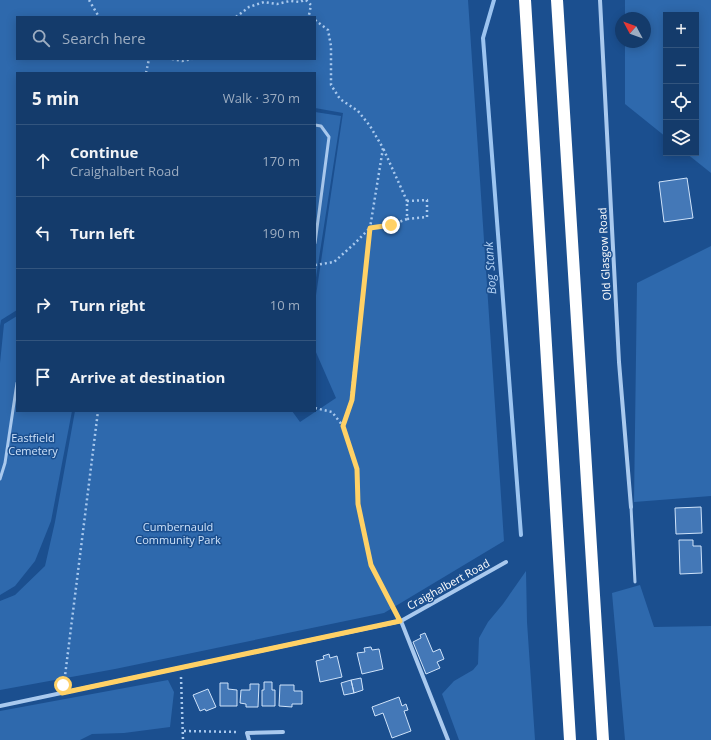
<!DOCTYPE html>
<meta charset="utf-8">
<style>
:root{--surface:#143b6b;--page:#1d4271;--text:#f1f3f6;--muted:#9dadc1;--line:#33557e}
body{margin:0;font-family:"Open Sans",sans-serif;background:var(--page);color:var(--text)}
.controls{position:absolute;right:12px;top:12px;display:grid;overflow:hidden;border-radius:0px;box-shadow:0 2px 10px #0003}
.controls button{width:36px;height:36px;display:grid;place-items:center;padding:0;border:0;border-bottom:1px solid var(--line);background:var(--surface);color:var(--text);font:20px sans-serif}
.compass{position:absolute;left:615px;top:12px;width:36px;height:36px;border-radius:50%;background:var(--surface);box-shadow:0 2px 10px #0003;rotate:311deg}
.stop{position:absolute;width:12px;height:12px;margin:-9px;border:3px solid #ffd166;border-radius:50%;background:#fff}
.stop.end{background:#ffd166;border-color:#fff;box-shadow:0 1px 4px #0008}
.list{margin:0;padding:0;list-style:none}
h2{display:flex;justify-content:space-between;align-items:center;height:52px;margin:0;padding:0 16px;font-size:17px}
h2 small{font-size:13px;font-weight:400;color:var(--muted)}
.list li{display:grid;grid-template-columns:26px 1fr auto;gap:12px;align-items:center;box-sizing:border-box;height:72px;padding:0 16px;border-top:1px solid var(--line)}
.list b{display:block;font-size:15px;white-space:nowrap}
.list p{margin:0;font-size:13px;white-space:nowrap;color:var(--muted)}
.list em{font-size:13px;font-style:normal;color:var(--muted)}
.icon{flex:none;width:22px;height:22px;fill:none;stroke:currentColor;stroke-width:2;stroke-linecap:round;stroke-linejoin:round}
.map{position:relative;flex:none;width:711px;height:740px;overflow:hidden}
.search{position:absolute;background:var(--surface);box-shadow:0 2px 10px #0003;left:16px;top:16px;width:300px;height:44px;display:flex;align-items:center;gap:10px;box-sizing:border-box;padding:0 14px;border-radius:0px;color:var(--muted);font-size:15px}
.panel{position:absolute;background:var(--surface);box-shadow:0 2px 10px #0003;left:16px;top:72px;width:300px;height:340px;border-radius:0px}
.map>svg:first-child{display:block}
.green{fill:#2e69ad;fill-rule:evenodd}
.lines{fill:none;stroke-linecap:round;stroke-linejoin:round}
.stream{stroke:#9cc4f0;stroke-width:4}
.building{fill:#4478b7;stroke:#cfe3fa}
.path{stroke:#a9c9ee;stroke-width:2.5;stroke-dasharray:2 3;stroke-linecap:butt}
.lane{stroke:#a9c9ee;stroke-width:3}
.street{stroke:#a9c9ee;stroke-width:4}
.highway{stroke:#fff;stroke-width:12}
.route{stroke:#ffd166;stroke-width:5}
.labels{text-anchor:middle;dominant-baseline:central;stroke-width:3;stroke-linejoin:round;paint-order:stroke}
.street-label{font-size:11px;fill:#fff;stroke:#1b4f8f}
.park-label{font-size:11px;fill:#cfe3fa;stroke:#1b4f8f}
.water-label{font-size:12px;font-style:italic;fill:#b5d3f5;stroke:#1b4f8f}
</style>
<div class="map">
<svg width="711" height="740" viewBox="0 0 711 740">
<rect width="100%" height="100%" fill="#1b4f8f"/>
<path class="green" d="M0 0H468L504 541 384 613 115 669 0 690V601L15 595 45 566 55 522 75 411H292L300 422 336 398 315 350V302L343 113 315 108V73H17V310L1 320 0 326ZM17 17H315V59H17Z
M625 0H711V173L686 153H696V15H666V137L625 104V42H645V18H625Z
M315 112 341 116 315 284Z
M711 246V496L634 502 637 283Z
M17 316V411H72L51 521 35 561 15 586 0 595V363L4 324Z
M526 571 527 622 535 740H459L442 694 454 681 473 670 478 664 479 638 488 622 503 604Z
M640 585 654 627 711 626V740H625L612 593Z
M168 680 174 692 170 727 124 733 92 734 80 740H0V711Z"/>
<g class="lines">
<path class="stream" d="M494 0 483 38 521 535"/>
</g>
<path class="building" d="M687 178 693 218 664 222 659 182Z
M701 507 702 533 676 534 675 508Z
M679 540H693V546H701L702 573 680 574Z
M425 633 433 652 440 649 444 659 437 662 440 668 426 674 413 642 421 638 420 635Z
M371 647 372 650 379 649 383 669 362 674 357 653 365 652 364 648Z
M329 654 330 658 337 656 342 677 320 682 316 661 324 659 323 656Z
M361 678 363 690 354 693 351 680Z
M351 680 354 693 344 695 341 683Z
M264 682H272V690H275V706H262V690H264Z
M220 683H228V689L237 690V706H220Z
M250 684H259L258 707H246V704L240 703 241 690H250Z
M280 685H294V691H302V704H292V707L279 706Z
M208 689 216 707 206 711 205 709 200 711 193 695Z
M399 697 402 706 406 704 408 710 404 711 411 731 392 738 383 713 375 716 372 707Z"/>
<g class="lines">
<path class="path" d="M89 0 99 17
M306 0 311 5 309 15 311 17
M236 17 249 7 264 2 277 4 290 1 300 2 304 0
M315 20 328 30 331 46V85L340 99 358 111 370 126 383 148 370 228 351 400 343 426 357 469 358 504 371 565 397 614
M172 59 182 61 192 59
M146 73 149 59
M407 201 427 200V217L407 219
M315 265 334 262 354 244 370 228 391 225 407 219V201L383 148
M315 408 332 412 343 426
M181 677 183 740
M64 684 98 411
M184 731 239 732"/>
<path class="lane" d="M315 125 321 126 329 137 315 243
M0 479 5 463 17 383
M631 507 635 582"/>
<path class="street" d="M600 0 619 362 631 507
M401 621 448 740
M0 706 401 621 506 562
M249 740 247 733 283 732"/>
<path class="highway" d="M525 0 570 740
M557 0 603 740"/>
</g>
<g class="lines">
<path class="route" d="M63 685 62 693 400 621 371 565 358 504 357 469 343 426 352 400 370 228 391 225"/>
</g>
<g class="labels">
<g class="street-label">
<text transform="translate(604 254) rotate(-93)">Old Glasgow Road</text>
<text transform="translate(448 584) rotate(-29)">Craighalbert Road</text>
</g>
<g class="park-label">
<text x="33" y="437">Eastfield<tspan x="33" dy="13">Cemetery</tspan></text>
<text x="178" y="526">Cumbernauld<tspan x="178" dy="13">Community Park</tspan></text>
</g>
<g class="water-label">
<text transform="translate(490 268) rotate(-94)">Bog Stank</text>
</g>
</g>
</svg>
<div class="controls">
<button>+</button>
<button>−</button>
<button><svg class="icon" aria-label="locate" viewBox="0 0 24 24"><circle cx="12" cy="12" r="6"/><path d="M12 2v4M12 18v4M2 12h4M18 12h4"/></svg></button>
<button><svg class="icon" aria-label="layers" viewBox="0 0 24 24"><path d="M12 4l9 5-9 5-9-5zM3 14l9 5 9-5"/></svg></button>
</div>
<svg class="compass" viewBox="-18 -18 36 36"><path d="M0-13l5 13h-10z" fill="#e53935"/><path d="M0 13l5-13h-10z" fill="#9dadc1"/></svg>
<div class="stop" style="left:63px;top:685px"></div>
<div class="stop end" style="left:391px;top:225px"></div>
<div class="search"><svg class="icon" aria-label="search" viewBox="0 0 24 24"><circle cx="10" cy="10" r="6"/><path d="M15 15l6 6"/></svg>Search here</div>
<section class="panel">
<h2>5 min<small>Walk · 370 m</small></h2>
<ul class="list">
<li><svg class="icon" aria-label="ahead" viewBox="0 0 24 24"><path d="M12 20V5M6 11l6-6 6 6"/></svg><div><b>Continue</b><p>Craighalbert Road</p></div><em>170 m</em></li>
<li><svg class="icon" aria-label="left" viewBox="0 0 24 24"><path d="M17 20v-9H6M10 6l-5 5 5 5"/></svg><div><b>Turn left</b></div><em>190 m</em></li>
<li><svg class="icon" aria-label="right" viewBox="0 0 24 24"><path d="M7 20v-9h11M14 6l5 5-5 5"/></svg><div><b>Turn right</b></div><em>10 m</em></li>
<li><svg class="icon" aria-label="arrive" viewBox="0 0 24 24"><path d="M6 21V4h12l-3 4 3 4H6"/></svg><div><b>Arrive at destination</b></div></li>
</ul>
</section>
</div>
